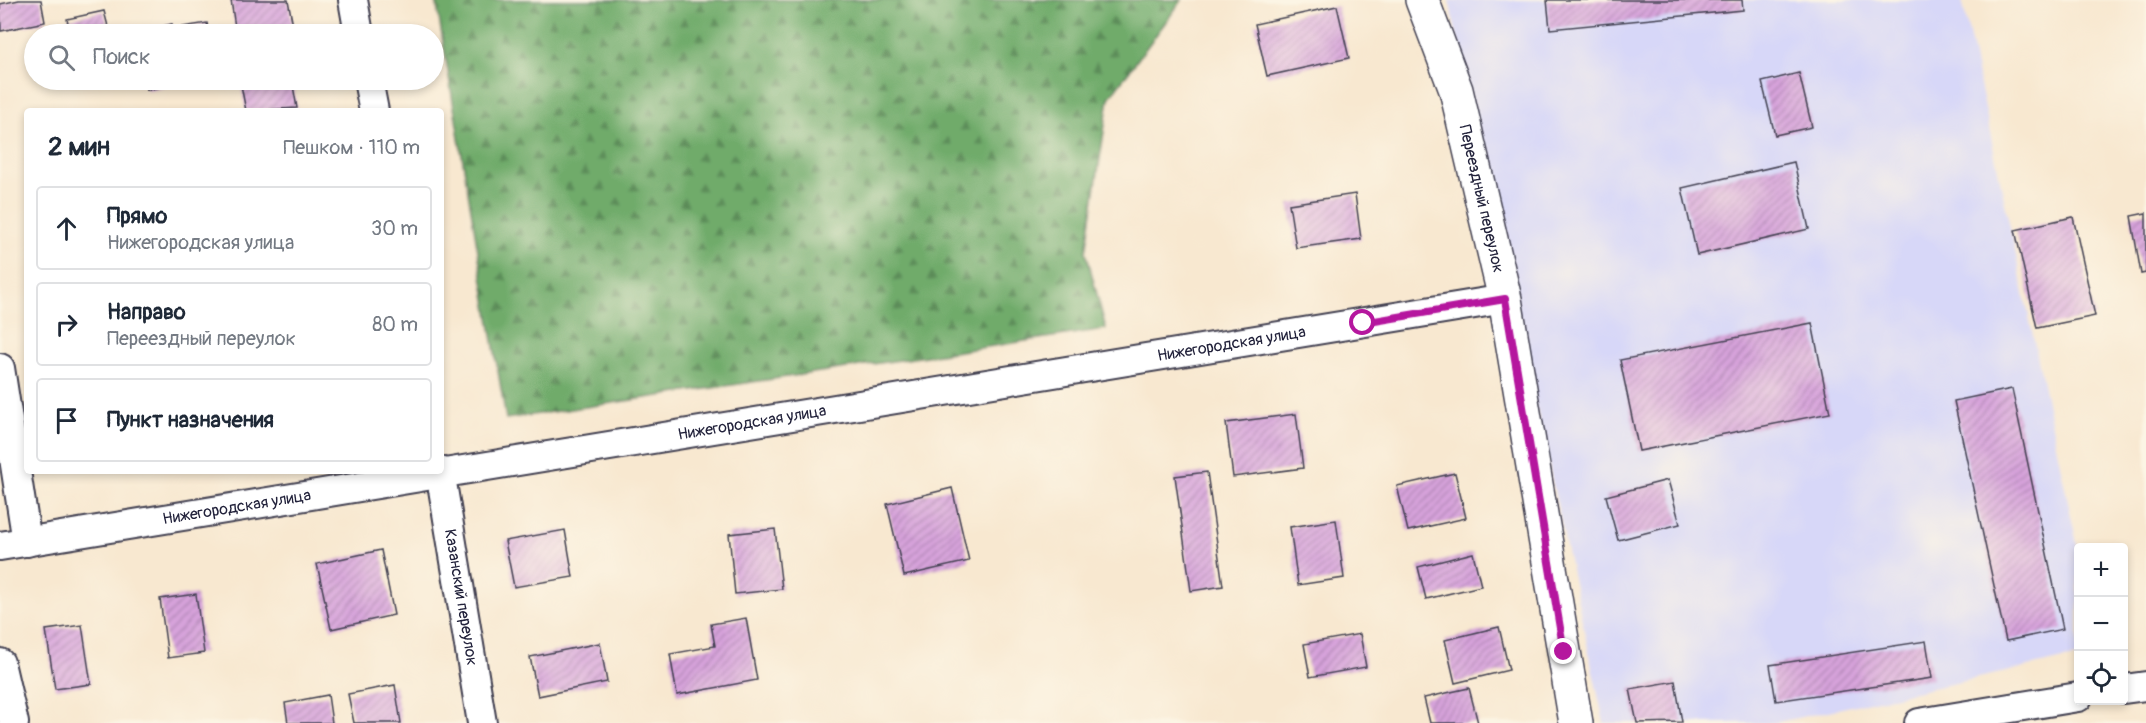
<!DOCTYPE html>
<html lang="ru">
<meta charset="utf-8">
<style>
:root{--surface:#fff;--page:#f6f6f7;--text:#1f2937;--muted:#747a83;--line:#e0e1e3}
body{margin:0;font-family:Pangolin,sans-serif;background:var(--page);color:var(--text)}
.controls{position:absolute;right:18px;bottom:18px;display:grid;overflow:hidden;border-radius:6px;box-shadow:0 3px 9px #0003}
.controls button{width:54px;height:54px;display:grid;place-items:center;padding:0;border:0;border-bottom:2px solid var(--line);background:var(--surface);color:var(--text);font:30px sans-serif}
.stop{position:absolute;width:18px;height:18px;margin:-14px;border:4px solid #b5179e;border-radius:50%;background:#fff}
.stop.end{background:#b5179e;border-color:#fff;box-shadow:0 2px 6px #0008}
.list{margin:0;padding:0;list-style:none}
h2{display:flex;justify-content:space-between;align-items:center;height:78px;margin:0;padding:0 24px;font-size:26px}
h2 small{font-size:20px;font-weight:400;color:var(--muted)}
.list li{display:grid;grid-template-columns:39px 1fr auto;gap:18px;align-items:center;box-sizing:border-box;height:84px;margin:0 12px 12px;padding:0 12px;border:2px solid var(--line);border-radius:6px}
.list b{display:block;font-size:22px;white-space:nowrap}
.list p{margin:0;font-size:20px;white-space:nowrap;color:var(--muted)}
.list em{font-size:20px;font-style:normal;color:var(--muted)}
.icon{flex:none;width:33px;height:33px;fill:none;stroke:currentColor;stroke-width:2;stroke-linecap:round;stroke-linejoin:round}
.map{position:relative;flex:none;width:2146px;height:723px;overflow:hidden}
.search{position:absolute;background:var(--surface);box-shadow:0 3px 9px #0003;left:24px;top:24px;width:420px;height:66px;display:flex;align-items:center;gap:15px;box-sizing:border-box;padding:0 21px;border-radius:33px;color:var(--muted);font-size:22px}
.panel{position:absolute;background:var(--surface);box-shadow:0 3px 9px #0003;left:24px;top:108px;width:420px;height:366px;border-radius:6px}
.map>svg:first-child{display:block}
.built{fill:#d7d7f8}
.forest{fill:url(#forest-firs);stroke:#496653;stroke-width:1.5}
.building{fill:url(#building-hatch)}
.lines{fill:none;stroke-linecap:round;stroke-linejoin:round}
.street-casing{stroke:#424051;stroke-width:32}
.secondary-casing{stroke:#424051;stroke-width:36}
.street{stroke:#fff;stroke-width:28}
.secondary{stroke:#fff;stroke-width:33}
.route{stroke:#b5179e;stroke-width:8}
.labels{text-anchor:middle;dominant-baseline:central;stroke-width:5;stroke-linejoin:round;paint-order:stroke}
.street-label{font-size:16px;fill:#22223b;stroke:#fcf5e5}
</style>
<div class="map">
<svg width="2146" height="723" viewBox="0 0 2146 723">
<defs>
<pattern id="forest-firs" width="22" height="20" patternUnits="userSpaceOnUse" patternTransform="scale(1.5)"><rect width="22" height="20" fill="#70ab6b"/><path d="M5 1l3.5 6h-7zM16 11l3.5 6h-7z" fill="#5c8b59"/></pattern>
<pattern id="building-hatch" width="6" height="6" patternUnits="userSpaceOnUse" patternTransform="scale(1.5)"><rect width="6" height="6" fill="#d7a3db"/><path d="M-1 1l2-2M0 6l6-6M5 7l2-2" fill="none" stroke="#ae84b3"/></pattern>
</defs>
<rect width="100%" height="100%" fill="#fcf5e5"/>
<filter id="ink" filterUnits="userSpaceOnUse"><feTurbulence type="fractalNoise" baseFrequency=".0167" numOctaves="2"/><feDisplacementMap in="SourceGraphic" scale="12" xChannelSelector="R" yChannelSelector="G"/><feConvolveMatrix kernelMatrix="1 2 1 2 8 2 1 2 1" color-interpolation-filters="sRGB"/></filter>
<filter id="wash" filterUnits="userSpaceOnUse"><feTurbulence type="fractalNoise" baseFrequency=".008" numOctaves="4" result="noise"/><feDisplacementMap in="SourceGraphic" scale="24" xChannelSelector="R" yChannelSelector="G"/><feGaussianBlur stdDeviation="1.35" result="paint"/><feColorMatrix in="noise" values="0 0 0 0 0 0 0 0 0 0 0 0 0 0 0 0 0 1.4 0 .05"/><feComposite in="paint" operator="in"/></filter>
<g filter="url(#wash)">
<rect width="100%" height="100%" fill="#f8e8d0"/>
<path class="built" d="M1449 0H1962L2078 549V656L1774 723H1604Z"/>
<path class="forest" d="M436 0H1182L1109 98 1086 252 1106 329 506 419Z"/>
<g id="blocks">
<path class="building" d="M19 0H41L45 22 1 31 0 4Z
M231 0H288L293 26 236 34Z
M1547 0H1742L1743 10 1550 29Z
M1337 6 1349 58 1267 76 1255 24Z
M104 11 110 34H70L67 19Z
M207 23 209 34H183L182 27Z
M172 24 174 34H135V32Z
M1799 73 1812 127 1775 135 1762 82Z
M145 80H184V82L147 90Z
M240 80H292L297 108 246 111Z
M1794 162 1809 229 1697 255 1682 188Z
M1355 194 1361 239 1296 248 1289 204Z
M2146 213V273L2141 274 2131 216Z
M2073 217 2095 316 2037 328 2015 230Z
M1812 323 1830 413 1639 451 1620 360Z
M2012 389 2063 629 2006 641 1954 401Z
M1296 414 1303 468 1233 477 1226 423Z
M1207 472 1223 586 1191 591 1175 476Z
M1455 473 1466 518 1408 531 1397 486Z
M1668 480 1680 524 1618 540 1606 496Z
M952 488 969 561 904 576 887 504Z
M1336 520 1344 578 1298 585 1290 527Z
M775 529 782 589 735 594 729 534Z
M565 530 573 577 514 587 505 541Z
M381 550 394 615 331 629 317 564Z
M1473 553 1481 586 1426 599 1418 567Z
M196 594 204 653 168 658 160 599Z
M746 618 757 680 677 695 670 654 715 646 711 624Z
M82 625 91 684 55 689 46 630Z
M1499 627 1509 670 1455 683 1445 640Z
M1360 634 1366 667 1310 677 1304 644Z
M1926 641 1932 678 1776 701 1770 665Z
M600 643 607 682 538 696 530 657Z
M1675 681 1682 722 1637 723 1630 689Z
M395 685 401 723H354L348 694Z
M1469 688 1478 723H1430L1424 698Z
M328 695 332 723H288L285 703Z"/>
</g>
</g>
<g filter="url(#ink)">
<use href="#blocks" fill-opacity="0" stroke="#424051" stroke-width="1.5"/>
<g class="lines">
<g class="street-casing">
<g id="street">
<path d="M353 0 359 34"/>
<path d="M368 80 374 111"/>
<path d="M0 368 27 542"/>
<path id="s1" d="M440 471 482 723"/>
<path id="s2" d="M0 546 1505 299"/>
<path d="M0 663 14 723"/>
<path d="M2124 689 2146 686"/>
<path d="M1919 723 2078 697"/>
</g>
</g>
<g class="secondary-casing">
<g id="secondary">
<path id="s3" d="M1422 0 1456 90 1505 299 1576 723"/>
</g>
</g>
<use href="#street" class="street"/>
<use href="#secondary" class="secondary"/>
</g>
</g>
<g class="lines" filter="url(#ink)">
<path class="route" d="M1363 323 1505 299 1564 652"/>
</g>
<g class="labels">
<g class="street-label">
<text stroke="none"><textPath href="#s3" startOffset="208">Переездный переулок</textPath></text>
<text stroke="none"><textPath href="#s2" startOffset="1248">Нижегородская улица</textPath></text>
<text stroke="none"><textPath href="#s2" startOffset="762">Нижегородская улица</textPath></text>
<text stroke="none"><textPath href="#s2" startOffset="240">Нижегородская улица</textPath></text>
<text stroke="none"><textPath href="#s1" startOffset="128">Казанский переулок</textPath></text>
</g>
</g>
</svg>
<div class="controls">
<button>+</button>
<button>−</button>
<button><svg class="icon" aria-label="locate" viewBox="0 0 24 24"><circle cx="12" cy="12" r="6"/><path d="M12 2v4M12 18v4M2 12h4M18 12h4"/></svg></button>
</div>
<div class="stop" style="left:1363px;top:323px"></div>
<div class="stop end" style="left:1564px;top:652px"></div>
<div class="search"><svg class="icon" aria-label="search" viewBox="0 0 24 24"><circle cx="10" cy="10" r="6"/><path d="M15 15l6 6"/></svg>Поиск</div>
<section class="panel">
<h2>2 мин<small>Пешком · 110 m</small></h2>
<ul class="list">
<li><svg class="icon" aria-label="ahead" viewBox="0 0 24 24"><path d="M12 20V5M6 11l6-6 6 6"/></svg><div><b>Прямо</b><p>Нижегородская улица</p></div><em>30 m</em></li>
<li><svg class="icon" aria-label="right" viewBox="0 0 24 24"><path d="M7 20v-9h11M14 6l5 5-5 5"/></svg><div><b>Направо</b><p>Переездный переулок</p></div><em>80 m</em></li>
<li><svg class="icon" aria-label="arrive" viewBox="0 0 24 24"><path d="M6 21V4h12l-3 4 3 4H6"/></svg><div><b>Пункт назначения</b></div></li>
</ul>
</section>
</div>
